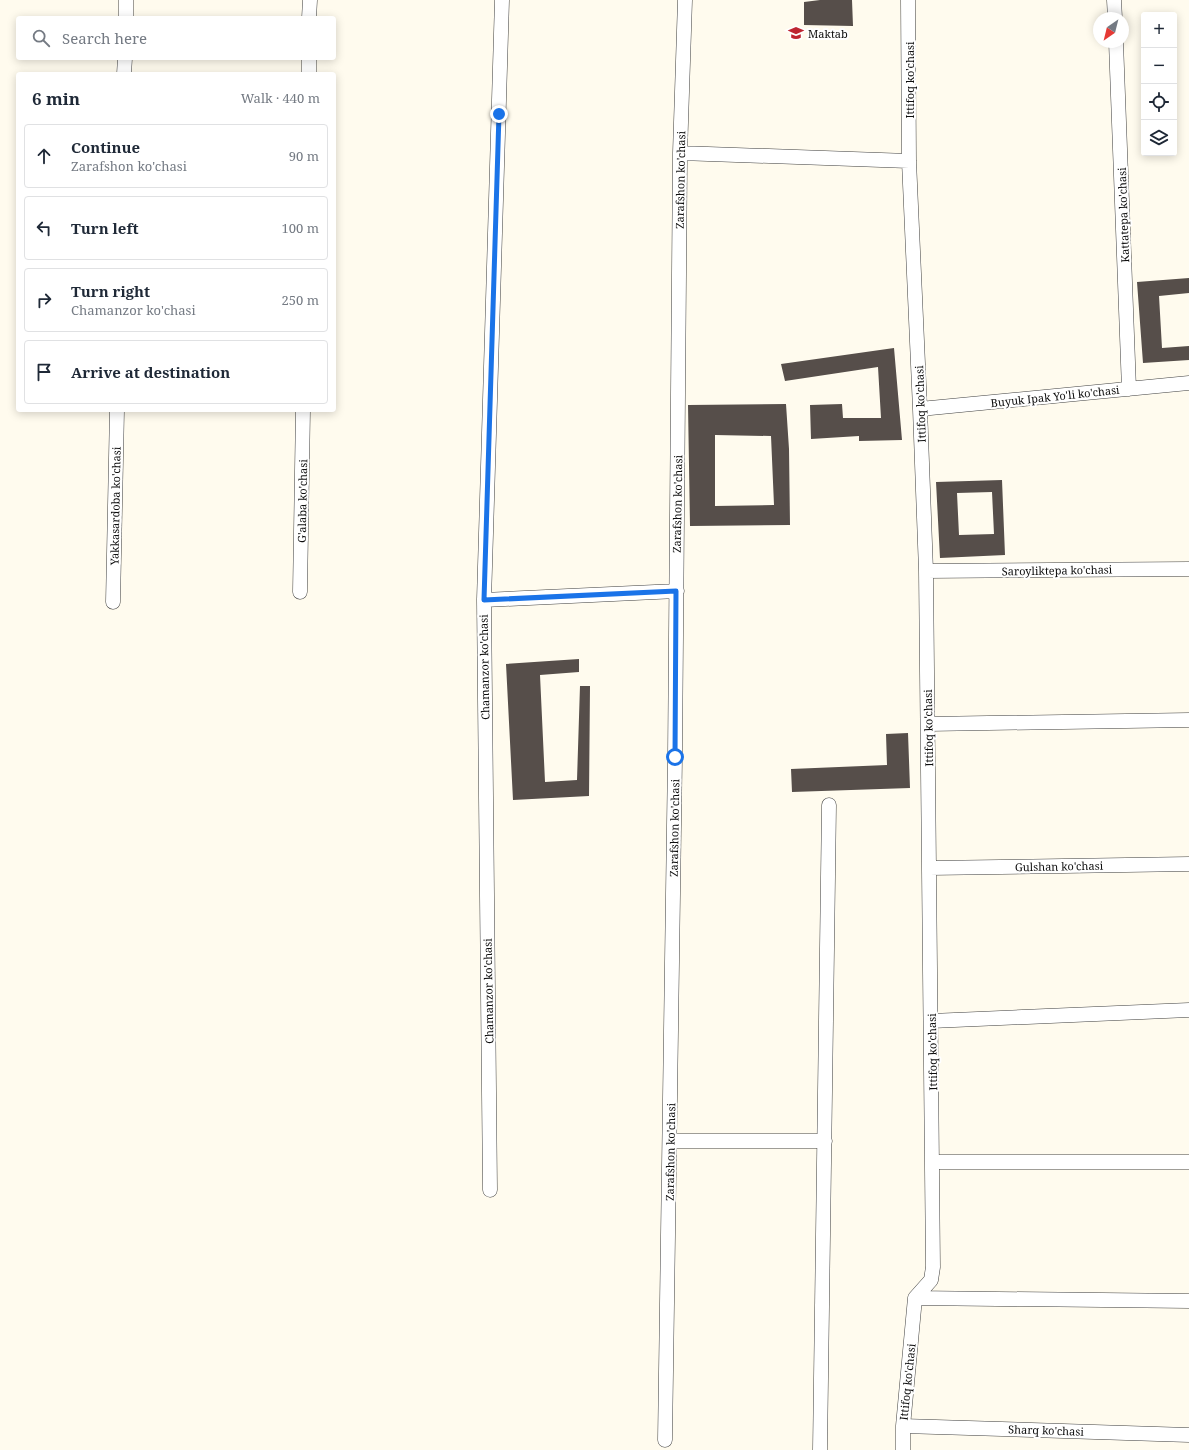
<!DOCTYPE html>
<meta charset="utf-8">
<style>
:root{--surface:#fff;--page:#f2f2f3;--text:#1f2937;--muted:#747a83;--line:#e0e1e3}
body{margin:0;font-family:"Noto Serif",serif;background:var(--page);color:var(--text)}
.controls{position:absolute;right:12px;top:12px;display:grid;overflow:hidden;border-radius:4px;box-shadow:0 2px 10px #0003}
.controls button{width:36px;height:36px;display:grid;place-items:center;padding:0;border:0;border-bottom:1px solid var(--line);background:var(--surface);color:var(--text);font:20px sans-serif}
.compass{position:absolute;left:1093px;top:12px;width:36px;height:36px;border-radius:50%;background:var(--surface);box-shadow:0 2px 10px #0003;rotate:215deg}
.stop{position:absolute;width:12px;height:12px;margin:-9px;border:3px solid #1a73e8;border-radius:50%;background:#fff}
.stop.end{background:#1a73e8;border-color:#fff;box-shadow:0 1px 4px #0008}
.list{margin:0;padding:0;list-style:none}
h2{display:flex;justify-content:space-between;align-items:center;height:52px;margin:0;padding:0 16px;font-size:17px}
h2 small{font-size:13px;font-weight:400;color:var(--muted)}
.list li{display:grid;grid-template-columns:26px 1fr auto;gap:12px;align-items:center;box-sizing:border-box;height:64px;margin:0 8px 8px;padding:0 8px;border:1px solid var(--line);border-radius:4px}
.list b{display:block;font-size:15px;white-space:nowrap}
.list p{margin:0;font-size:13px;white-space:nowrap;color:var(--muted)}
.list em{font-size:13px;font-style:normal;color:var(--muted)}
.icon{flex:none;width:22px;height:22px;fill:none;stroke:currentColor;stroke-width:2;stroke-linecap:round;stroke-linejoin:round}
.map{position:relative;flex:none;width:1189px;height:1450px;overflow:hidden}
.search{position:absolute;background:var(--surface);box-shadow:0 2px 10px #0003;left:16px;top:16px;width:320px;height:44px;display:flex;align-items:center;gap:10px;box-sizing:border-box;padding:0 14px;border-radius:4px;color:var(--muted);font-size:15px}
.panel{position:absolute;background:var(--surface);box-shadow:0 2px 10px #0003;left:16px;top:72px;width:320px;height:340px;border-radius:4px}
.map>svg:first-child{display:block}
.building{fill:#564e4a;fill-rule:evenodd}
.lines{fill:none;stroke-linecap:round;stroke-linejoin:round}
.minor-casing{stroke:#404040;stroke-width:15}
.minor{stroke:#fff;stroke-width:14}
.route{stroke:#1a73e8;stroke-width:5}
.labels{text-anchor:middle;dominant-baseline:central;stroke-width:4;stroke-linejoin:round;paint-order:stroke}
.poi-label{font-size:11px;fill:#0d0d0d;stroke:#fff;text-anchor:start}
.street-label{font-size:11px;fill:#0d0d0d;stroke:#fff}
</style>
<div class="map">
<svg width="1189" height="1450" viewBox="0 0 1189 1450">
<rect width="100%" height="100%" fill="#fffbee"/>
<path class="building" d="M820 0H852L853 26 804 25V2Z
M1189 278V293L1159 296 1162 348 1189 346V360L1143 363 1137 282Z
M894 348 902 440 859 441V436L811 439 810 405 842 404 843 418H881L878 367 785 381 781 364Z
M786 404 789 449 790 525 690 526 688 405ZM715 435 771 436 774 505 715 506Z
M1002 480 1005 555 940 558 936 482ZM992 492 994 534 959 535 957 493Z
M579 659V672L540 675 545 782 577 780 580 686H590L589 796 513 800 506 664Z
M908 733 910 788 792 792 791 769 887 765 886 734Z"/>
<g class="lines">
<g class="minor-casing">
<path id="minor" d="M1114 0 1115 18
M126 18V0
M309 18 310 0
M1116 42 1129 389
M124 74 125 58
M309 74V58
M680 153 909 161
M920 409 1189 383
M926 571 1189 569
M300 592 303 410
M484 600 677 591
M113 602 117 410
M928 724 1189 720
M929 868 1189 864
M931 1021 1189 1010
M670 1141H825
M933 1162H1189
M490 1190 484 600 502 0
M915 1298 1189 1301
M903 1426 1189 1435
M665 1440 675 757 680 153 685 0
M820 1450 829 805
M903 1450V1426L915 1298 931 1280 933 1267 926 571 920 409 909 161 908 0"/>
</g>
<use href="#minor" class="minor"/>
</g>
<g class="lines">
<path class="route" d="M499 114 484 600 676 591 675 757"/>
</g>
<defs>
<g id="school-bare" transform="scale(1.2)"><path d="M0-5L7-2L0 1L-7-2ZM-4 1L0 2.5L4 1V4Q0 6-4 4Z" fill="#be2531" stroke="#fff" stroke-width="2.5" paint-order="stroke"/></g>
</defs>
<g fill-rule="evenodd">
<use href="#school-bare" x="796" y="33"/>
</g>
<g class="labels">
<g class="poi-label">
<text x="808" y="33">Maktab</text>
</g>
<g class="street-label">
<text transform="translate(909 80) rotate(-90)">Ittifoq ko'chasi</text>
<text transform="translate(680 180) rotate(-89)">Zarafshon ko'chasi</text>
<text transform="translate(1123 215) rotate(-92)">Kattatepa ko'chasi</text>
<text transform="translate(1055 396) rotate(-6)">Buyuk Ipak Yo'li ko'chasi</text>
<text transform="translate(920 404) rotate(-92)">Ittifoq ko'chasi</text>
<text transform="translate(302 501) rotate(-89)">G'alaba ko'chasi</text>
<text transform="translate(677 504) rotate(-89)">Zarafshon ko'chasi</text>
<text transform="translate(115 506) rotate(-89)">Yakkasardoba ko'chasi</text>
<text transform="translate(1057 570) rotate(-1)">Saroyliktepa ko'chasi</text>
<text transform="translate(484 667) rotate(-91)">Chamanzor ko'chasi</text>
<text transform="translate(928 728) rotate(-91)">Ittifoq ko'chasi</text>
<text transform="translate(674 828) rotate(-89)">Zarafshon ko'chasi</text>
<text transform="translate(1059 866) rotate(-1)">Gulshan ko'chasi</text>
<text transform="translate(488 991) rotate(-91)">Chamanzor ko'chasi</text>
<text transform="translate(932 1052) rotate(-91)">Ittifoq ko'chasi</text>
<text transform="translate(670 1152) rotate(-89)">Zarafshon ko'chasi</text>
<text transform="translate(907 1382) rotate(-84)">Ittifoq ko'chasi</text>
<text transform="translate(1046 1430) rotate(2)">Sharq ko'chasi</text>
</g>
</g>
</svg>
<div class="controls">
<button>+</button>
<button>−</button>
<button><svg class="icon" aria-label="locate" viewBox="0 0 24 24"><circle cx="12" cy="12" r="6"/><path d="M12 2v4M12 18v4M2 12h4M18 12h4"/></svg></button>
<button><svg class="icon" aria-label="layers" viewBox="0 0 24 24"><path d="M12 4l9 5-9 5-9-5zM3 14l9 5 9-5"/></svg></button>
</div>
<svg class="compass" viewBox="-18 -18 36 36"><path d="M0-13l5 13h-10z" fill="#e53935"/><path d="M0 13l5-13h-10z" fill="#747a83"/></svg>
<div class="stop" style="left:675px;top:757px"></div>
<div class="stop end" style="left:499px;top:114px"></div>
<div class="search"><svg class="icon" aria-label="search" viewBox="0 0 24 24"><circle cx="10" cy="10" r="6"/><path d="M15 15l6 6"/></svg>Search here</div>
<section class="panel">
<h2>6 min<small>Walk · 440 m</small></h2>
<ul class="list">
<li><svg class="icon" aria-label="ahead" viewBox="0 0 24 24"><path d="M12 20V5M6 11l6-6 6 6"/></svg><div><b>Continue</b><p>Zarafshon ko'chasi</p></div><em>90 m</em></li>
<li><svg class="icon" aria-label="left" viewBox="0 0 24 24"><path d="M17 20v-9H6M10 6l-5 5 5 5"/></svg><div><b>Turn left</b></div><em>100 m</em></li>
<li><svg class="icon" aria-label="right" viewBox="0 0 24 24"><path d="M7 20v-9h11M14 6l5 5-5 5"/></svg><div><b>Turn right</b><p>Chamanzor ko'chasi</p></div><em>250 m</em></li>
<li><svg class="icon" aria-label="arrive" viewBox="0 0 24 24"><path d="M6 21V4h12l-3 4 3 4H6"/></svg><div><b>Arrive at destination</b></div></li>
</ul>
</section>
</div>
